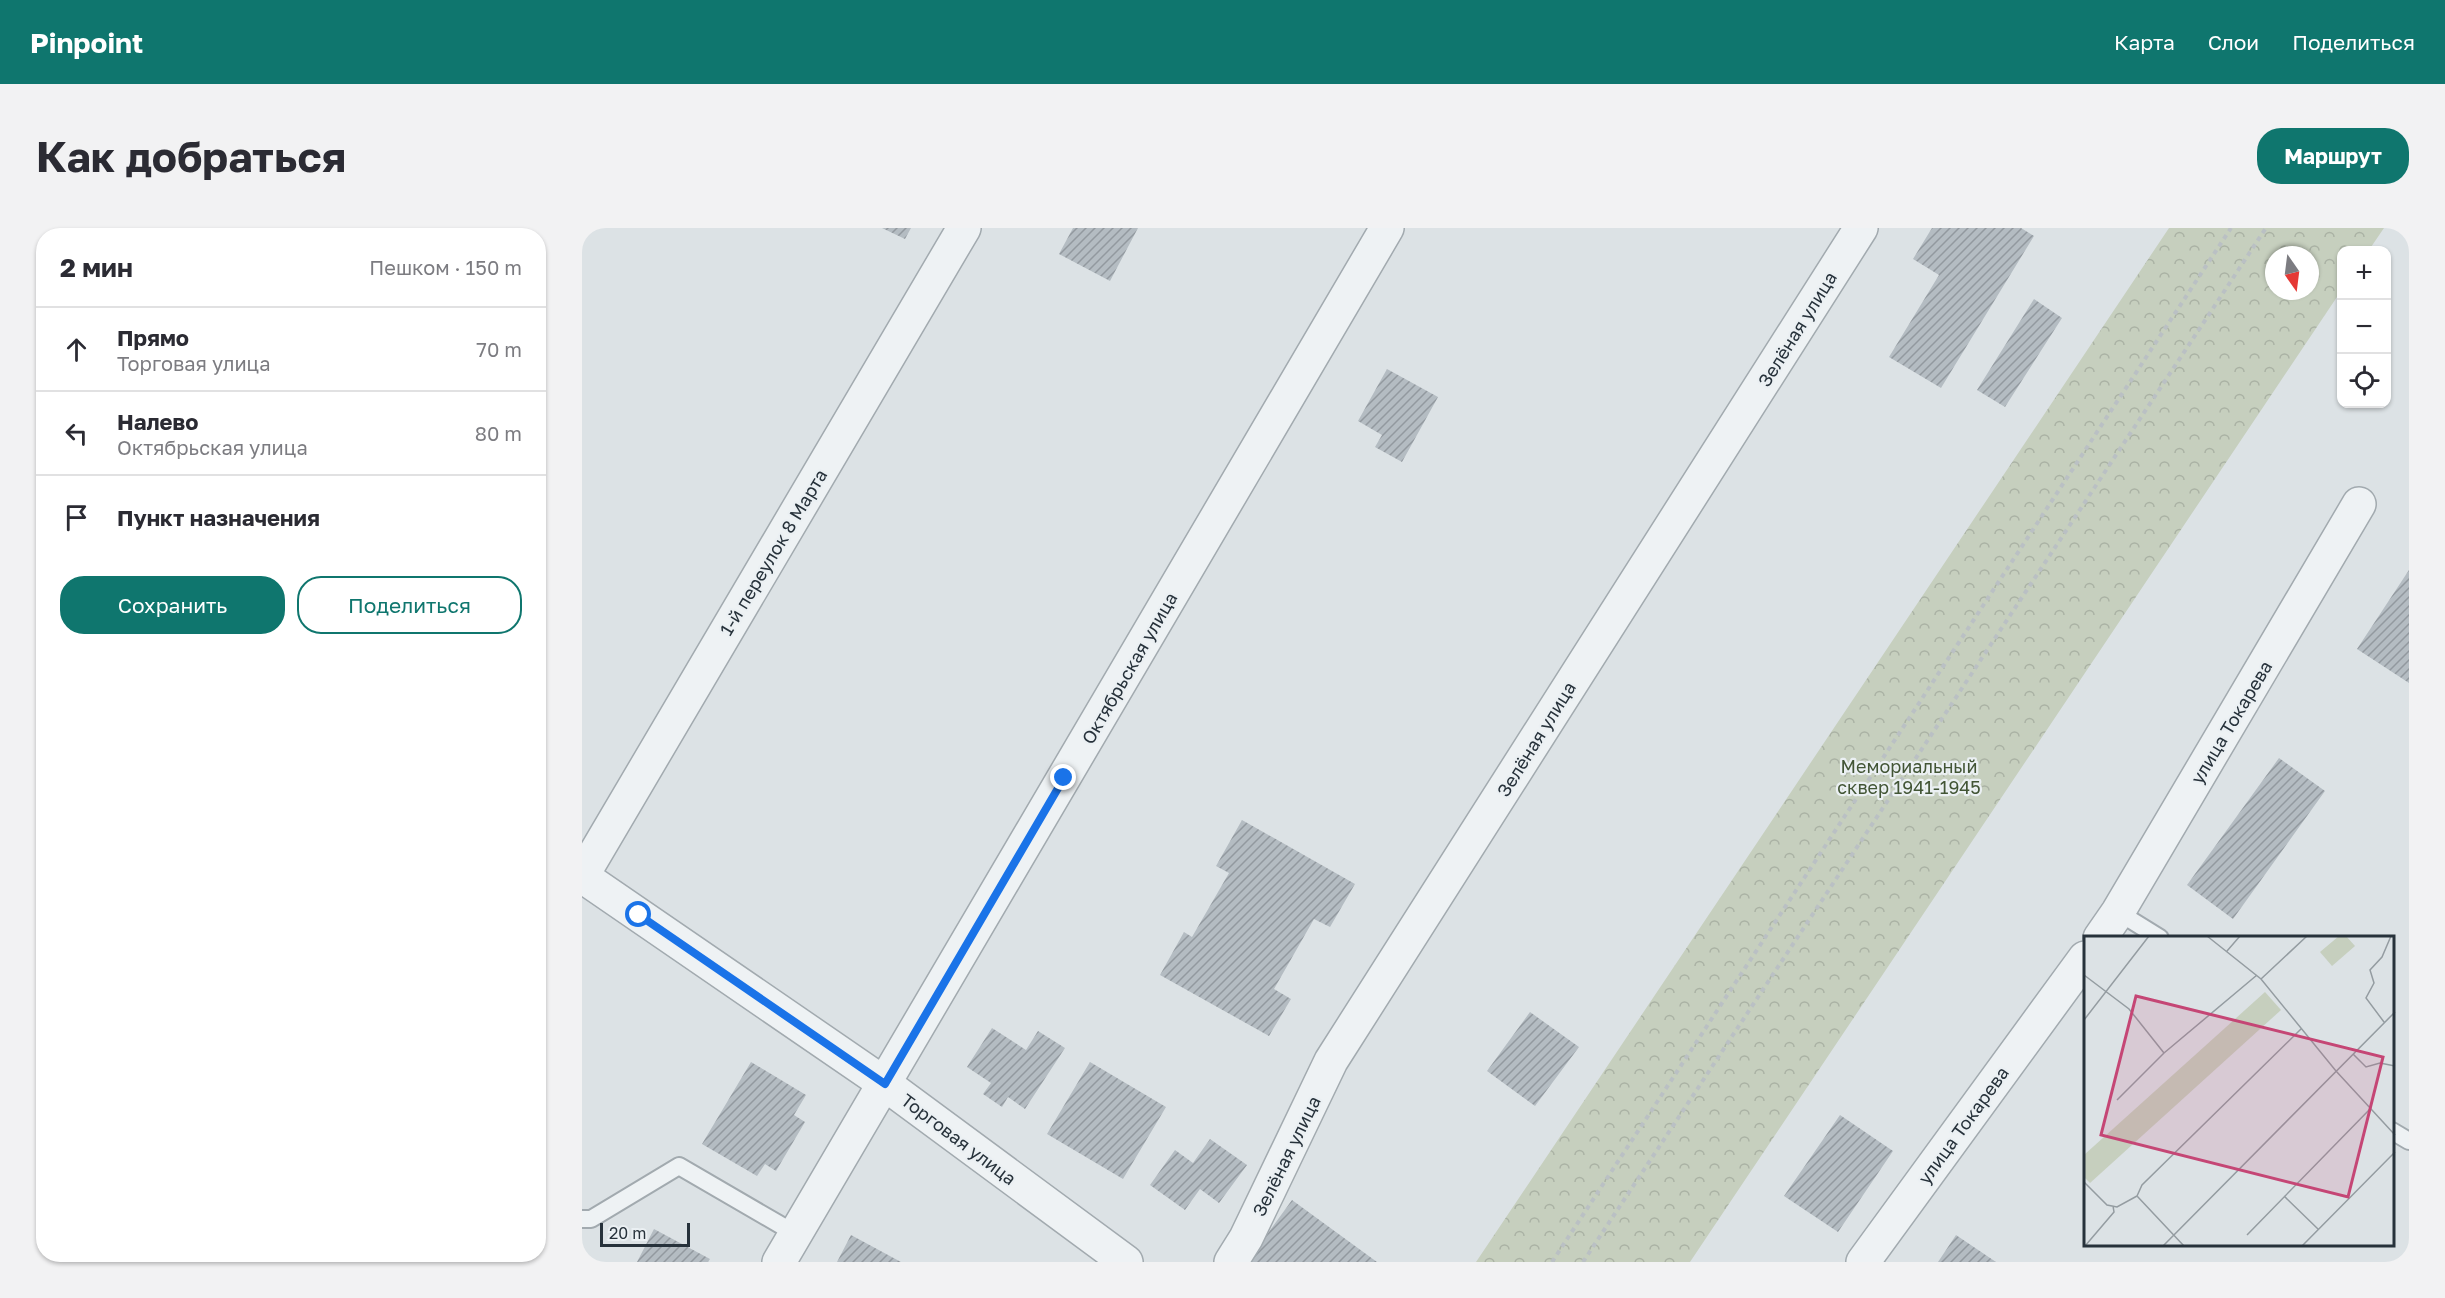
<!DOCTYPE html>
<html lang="ru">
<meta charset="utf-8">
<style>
:root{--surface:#fff;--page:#f2f2f3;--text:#2b2b33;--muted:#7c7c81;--line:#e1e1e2;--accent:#0f766e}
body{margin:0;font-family:"Golos Text",sans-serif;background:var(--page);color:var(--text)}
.controls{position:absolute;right:18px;top:18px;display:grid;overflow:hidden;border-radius:12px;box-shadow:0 2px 4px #0004}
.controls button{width:54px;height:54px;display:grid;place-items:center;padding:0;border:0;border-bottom:2px solid var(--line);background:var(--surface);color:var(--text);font:30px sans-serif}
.compass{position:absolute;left:1683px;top:18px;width:54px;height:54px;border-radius:50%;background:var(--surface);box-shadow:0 2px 4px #0004;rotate:166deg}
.scale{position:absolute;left:18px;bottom:15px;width:90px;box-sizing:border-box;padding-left:6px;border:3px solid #27323b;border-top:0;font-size:16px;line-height:21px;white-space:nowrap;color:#27323b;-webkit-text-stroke:4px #ebf0f3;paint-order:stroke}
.stop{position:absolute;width:18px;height:18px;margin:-14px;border:4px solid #1a73e8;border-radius:50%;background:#fff}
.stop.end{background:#1a73e8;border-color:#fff;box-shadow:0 2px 6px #0008}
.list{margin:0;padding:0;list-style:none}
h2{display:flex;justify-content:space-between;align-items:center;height:78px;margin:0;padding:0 24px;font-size:26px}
h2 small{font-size:20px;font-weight:400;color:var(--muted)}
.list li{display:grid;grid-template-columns:39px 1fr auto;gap:18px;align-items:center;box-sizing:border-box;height:84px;padding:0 24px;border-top:2px solid var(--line)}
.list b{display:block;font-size:22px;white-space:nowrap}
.list p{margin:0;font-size:20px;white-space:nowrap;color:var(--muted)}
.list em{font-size:20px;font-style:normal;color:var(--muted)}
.actions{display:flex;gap:12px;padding:18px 24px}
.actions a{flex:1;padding:14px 0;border:2px solid var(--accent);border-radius:24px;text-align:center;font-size:21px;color:var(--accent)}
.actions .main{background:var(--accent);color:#fff}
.icon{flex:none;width:33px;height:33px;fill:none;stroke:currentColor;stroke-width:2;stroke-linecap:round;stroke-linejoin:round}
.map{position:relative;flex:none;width:1827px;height:1034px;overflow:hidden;border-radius:24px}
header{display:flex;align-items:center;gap:36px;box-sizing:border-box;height:84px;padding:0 30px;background:var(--accent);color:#fff}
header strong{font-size:28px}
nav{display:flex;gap:33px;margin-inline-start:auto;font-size:21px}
.intro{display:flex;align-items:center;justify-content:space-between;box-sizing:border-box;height:144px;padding:0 36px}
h1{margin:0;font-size:42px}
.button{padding:15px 27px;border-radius:24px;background:var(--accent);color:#fff;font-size:21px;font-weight:700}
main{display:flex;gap:36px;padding:0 36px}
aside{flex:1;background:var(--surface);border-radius:24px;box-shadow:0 2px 4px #0004}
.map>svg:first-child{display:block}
.forest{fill:url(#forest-crowns);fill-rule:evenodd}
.building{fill:url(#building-hatch)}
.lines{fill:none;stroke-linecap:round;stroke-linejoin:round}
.service-casing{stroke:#a2aaaf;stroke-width:20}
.minor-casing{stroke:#a2aaaf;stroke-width:36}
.path{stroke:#bac0c4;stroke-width:4;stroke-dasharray:4.5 4.5;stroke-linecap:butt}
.service{stroke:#eef2f4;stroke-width:16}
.minor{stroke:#eef2f4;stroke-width:33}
.route{stroke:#1a73e8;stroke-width:8}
.labels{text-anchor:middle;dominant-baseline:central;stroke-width:4.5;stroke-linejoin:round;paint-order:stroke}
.street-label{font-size:18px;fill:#27323b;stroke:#ebf0f3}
.park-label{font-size:18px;fill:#425535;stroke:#ebf0f3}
.inset-road{fill:none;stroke:#949ca1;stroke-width:1.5}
.view{fill:#c54675;fill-opacity:0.15;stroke:#c54675;stroke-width:3}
.inset-edge{fill:none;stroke:#27323b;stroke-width:3}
</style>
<header>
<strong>Pinpoint</strong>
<nav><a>Карта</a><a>Слои</a><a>Поделиться</a></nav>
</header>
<div class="intro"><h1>Как добраться</h1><a class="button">Маршрут</a></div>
<main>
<aside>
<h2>2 мин<small>Пешком · 150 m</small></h2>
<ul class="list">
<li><svg class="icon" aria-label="ahead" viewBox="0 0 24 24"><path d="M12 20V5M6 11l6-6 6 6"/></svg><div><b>Прямо</b><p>Торговая улица</p></div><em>70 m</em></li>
<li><svg class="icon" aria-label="left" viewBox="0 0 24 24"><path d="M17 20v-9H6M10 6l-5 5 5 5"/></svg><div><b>Налево</b><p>Октябрьская улица</p></div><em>80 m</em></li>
<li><svg class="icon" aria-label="arrive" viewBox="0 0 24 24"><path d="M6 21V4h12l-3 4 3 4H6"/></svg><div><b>Пункт назначения</b></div></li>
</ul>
<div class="actions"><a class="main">Сохранить</a><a>Поделиться</a></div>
</aside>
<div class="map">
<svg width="1827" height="1034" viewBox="0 0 1827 1034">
<defs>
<pattern id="forest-crowns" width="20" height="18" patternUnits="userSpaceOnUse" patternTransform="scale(1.5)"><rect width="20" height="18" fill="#c6cfbe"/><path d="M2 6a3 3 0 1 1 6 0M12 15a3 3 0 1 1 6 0" fill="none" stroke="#aab2a4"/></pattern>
<pattern id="building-hatch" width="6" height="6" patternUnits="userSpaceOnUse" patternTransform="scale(1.5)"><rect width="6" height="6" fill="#b4bcc2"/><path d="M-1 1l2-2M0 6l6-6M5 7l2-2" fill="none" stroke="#92999f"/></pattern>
</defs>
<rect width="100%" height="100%" fill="#dce2e5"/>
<path class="forest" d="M1587 0H1802L1787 22H1760L1759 63 1108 1034H894ZM1692 27H1728V63H1692Z"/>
<path class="building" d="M300 0H329L323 11Z
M491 0H556L528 53 477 26Z
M1350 0H1439L1452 8 1359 160 1307 129 1357 47 1331 31Z
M1452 71 1480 90 1423 179 1395 162Z
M805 141 856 169 820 234 793 219 800 207 776 193Z
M1827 342V455L1775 421Z
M1697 530 1743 563 1651 691 1605 657Z
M660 592 773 656 748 699 732 691 692 761 709 771 687 808 578 747 602 704 610 709 647 645 634 638Z
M948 784 997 819 953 878 905 843Z
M410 800 444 822 456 803 483 820 443 881 426 869 420 879 401 866 409 855 385 839Z
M169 834 224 867 212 887 223 894 194 943 183 936 175 948 120 916Z
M508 834 584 879 541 951 465 906Z
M1258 887 1311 923 1256 1004 1202 968Z
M628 911 665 937 637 975 618 961 603 982 568 957 593 922 611 935Z
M710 972 795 1034H665Z
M72 1001 128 1031 126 1034H55Z
M269 1007 319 1034H255Z
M1374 1007 1414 1034H1356Z"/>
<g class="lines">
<g class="service-casing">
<path id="service" d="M1536 684 1578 710
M1810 903 1827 913
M0 991H9L97 938 214 1006"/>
</g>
<g class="minor-casing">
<path id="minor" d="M0 648 382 0
M0 648 303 856 544 1034
M1518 710 1536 684 1777 276
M197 1034 805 0
M649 1034 664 1010 749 833 1279 0
M1281 1034 1503 730"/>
</g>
<path class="path" d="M970 1034 1649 0
M1001 1034 1684 0"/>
<use href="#service" class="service"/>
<use href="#minor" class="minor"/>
</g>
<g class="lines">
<path class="route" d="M57 687 303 856 482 550"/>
</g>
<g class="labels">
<g class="street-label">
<text transform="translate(1215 101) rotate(-58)">Зелёная улица</text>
<text transform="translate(191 324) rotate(-59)">1-й переулок 8 Марта</text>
<text transform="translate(547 440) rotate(-60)">Октябрьская улица</text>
<text transform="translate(1649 494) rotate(-59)">улица Токарева</text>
<text transform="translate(954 511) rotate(-58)">Зелёная улица</text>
<text transform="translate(1381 897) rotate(-54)">улица Токарева</text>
<text transform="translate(377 911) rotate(37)">Торговая улица</text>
<text transform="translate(704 928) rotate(-64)">Зелёная улица</text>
</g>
<g class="park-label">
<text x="1327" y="538">Мемориальный<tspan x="1327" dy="21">сквер 1941-1945</tspan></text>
</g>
</g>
<g transform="translate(1502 708)">
<rect width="310" height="310" fill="#dce2e5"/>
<path d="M181 56 197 74 6 247 0 241V219Z" fill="#c6cfbe"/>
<path d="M255 0H262L271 10 248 30 236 16Z" fill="#c6cfbe"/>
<path class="inset-road" d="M123 0 177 43 252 135 311 199M143 15 156 0M0 39 45 73 80 117M177 43 223 0M0 84 65 0M300 86 282 62 290 47 286 34 298 21 307 0M269 118 282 131 296 127 311 130M33 164 80 117 173 39M0 246 23 269 33 271 53 260M53 260 58 249 217 93M53 260 100 310M200 260 234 293M163 299 286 173M1 310 30 276 29 270M79 310 311 76M218 310 311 216"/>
<path class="view" d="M52 60 299 121 264 261 17 199Z"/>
<rect width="310" height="310" class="inset-edge"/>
</g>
</svg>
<div class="controls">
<button>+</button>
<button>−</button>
<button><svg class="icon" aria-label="locate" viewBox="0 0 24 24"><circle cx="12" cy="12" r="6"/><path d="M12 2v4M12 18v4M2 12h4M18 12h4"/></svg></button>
</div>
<svg class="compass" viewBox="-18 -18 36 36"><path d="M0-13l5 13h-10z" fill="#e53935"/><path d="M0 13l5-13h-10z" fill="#7c7c81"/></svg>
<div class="scale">20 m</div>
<div class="stop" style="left:57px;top:687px"></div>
<div class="stop end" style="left:482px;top:550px"></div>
</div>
</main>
